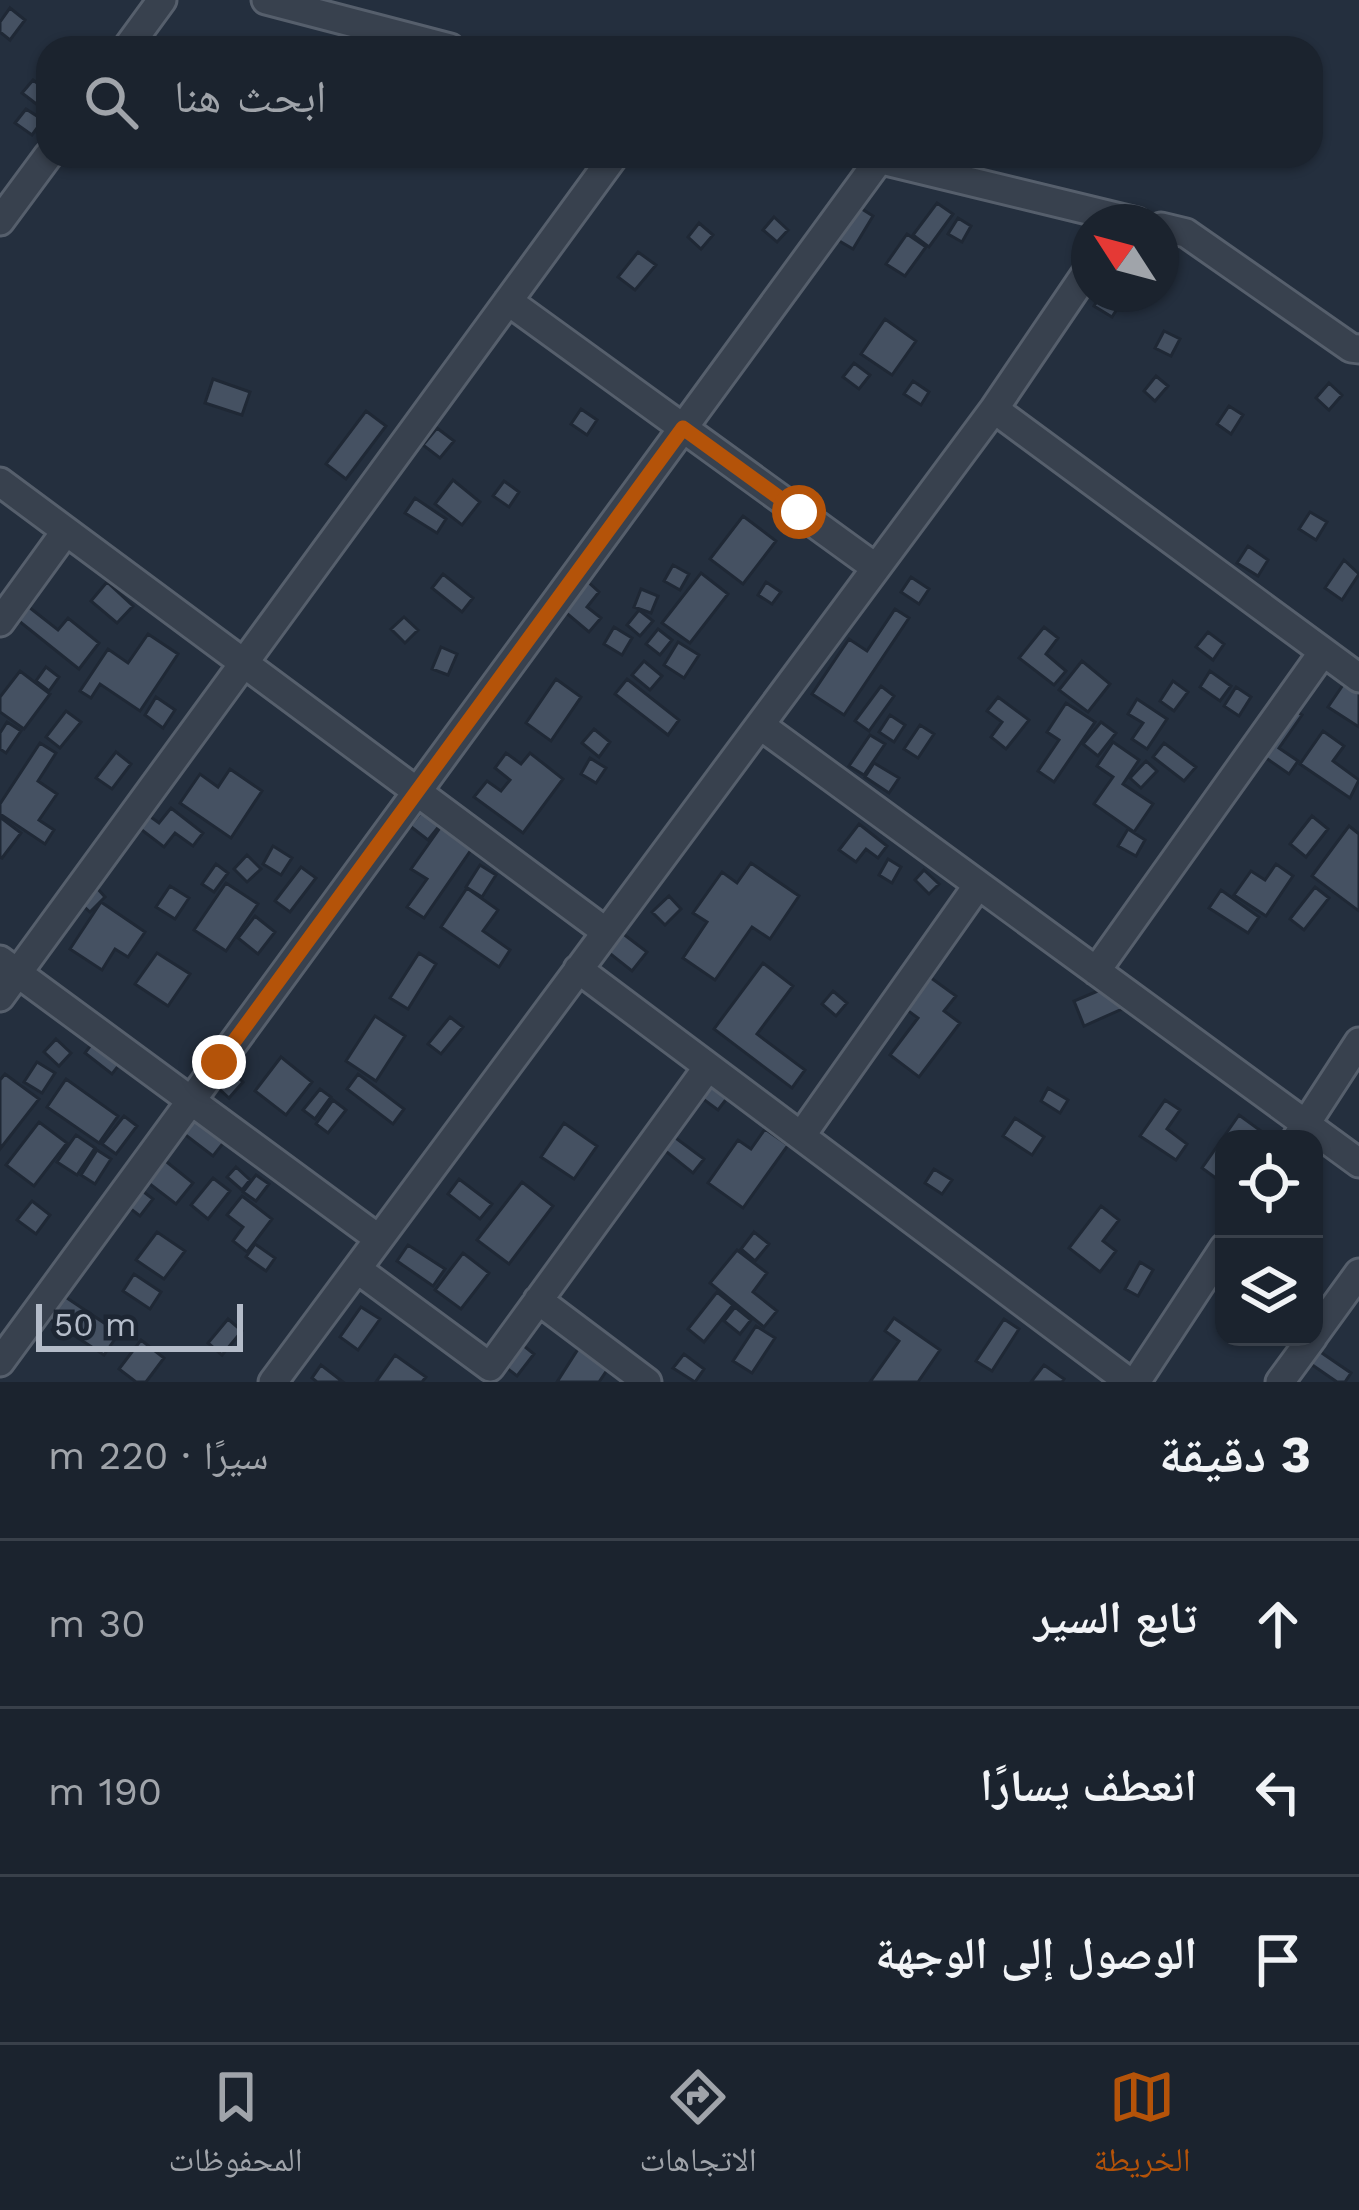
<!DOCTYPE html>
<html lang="ar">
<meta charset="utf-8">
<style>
:root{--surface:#1b232e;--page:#282f3a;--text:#f1f3f6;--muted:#a0a4aa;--line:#39404a;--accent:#b45309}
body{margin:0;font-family:"Work Sans","Noto Naskh Arabic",sans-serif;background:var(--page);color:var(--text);direction:rtl}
.controls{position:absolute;right:36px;bottom:36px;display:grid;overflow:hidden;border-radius:24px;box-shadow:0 3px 9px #0004}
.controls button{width:108px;height:108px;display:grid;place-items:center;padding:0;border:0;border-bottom:3px solid var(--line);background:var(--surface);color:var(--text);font:60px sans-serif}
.compass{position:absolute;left:1071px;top:204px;width:108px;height:108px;border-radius:50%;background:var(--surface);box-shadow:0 3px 9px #0004;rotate:306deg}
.scale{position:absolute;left:36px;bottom:30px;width:207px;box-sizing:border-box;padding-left:12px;border:6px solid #b4bcc9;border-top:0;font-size:33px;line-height:42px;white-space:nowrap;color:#b4bcc9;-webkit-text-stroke:9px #1d2633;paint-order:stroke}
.stop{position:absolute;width:36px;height:36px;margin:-27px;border:9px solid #b45309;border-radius:50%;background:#fff}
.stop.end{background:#b45309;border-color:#fff;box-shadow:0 3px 12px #0008}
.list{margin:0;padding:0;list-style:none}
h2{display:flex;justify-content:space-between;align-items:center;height:156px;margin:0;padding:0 48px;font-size:51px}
h2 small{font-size:39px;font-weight:400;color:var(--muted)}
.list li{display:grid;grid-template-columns:78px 1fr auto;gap:36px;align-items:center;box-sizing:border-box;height:168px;padding:0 48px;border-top:3px solid var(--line)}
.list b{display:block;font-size:45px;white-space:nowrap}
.list em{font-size:39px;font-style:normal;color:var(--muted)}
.icon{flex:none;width:66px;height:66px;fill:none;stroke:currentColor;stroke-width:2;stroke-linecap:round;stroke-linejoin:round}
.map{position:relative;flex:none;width:1359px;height:1382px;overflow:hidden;direction:ltr}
.search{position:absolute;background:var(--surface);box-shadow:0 3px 9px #0004;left:36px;right:36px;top:36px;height:132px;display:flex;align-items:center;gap:30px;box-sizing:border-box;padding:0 42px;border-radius:36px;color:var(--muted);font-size:45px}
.sheet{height:660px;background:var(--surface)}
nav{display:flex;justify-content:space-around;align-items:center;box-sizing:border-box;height:168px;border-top:3px solid var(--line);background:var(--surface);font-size:33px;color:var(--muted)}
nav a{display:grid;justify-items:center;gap:6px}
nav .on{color:var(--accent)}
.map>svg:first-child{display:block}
.building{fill:#455162;stroke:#1f2835;stroke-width:3}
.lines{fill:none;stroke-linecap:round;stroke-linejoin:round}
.minor-casing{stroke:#565f6c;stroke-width:33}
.minor{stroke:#38414e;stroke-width:27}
.route{stroke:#b45309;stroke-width:15}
</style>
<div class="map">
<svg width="1359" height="1382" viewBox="0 0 1359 1382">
<rect width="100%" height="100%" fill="#242f3e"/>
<path class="building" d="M10 8 25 20 10 40 0 32V22Z
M33 80 48 91 39 106 22 93Z
M26 109 43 120 32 135 15 123Z
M937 203 953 214 929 247 913 235Z
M857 206 873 216 853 249 836 239Z
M774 217 788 230 777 242 763 230Z
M958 218 971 226 962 242 948 234Z
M699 223 713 235 701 249 688 237Z
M907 234 926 247 905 276 886 264Z
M638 252 656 265 635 290 618 277Z
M1102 294 1124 298 1112 317 1094 306Z
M885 319 916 341 892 375 861 354Z
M1164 331 1180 339 1171 356 1155 348Z
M854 363 870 375 859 389 843 377Z
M1156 376 1168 386 1155 401 1144 391Z
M213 379 250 392 242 415 205 403Z
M913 381 929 392 921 405 904 394Z
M1329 383 1342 395 1329 410 1316 398Z
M1229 406 1243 415 1231 434 1217 424Z
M581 409 597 420 587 435 571 424Z
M366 411 386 426 346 479 326 464Z
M437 428 454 441 440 458 423 445Z
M453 480 480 502 462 525 435 504Z
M504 481 519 492 509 507 493 496Z
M415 498 446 519 437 533 405 513Z
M1310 512 1327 522 1316 540 1299 529Z
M743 516 776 541 743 584 710 559Z
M1248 546 1268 560 1258 576 1237 563Z
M1344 560 1359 574 1342 600 1325 588Z
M673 565 689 574 680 590 664 581Z
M701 573 728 594 690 643 662 623Z
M443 574 473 598 462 612 432 588Z
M911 577 929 589 919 604 901 592Z
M107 582 133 606 117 623 91 601Z
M588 582 599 592 587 607 601 618 589 632 564 611Z
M766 582 781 592 772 604 758 595Z
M641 589 658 596 651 613 634 607Z
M25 604 58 630 68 618 99 643 79 669 14 617Z
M895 609 909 618 844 715 812 694 849 639 867 651Z
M639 610 653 621 640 636 627 625Z
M404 617 418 630 405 643 391 629Z
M614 627 632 638 622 655 604 644Z
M1044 627 1058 638 1046 654 1066 671 1054 685 1019 658Z
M658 629 672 640 660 655 646 644Z
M1208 632 1224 644 1213 660 1196 647Z
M148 634 178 654 140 711 100 684 91 698 80 691 108 649 128 663Z
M678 642 699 655 684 678 664 665Z
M441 647 457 654 448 675 432 669Z
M644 661 662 676 650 690 632 675Z
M1082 661 1110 684 1088 712 1059 690Z
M46 667 59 677 49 691 36 681Z
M20 671 50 694 24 729 0 712V697Z
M1210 671 1231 686 1220 701 1200 687Z
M556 679 581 697 551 741 526 723Z
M627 679 679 720 668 735 615 694Z
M1173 681 1188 692 1174 711 1160 701Z
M1345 682 1359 691V727L1328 707Z
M881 686 894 696 869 731 855 721Z
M1236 687 1251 697 1239 716 1224 706Z
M156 697 175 710 163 728 145 715Z
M998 697 1029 720 1006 749 991 737 1002 722 987 711Z
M1137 699 1167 719 1147 749 1132 739 1143 723 1128 714Z
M1066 703 1095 722 1054 782 1038 771 1059 740 1047 732Z
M1288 706 1302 715 1279 748 1298 761 1289 774 1256 751Z
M66 711 81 722 60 748 46 737Z
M890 715 905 725 894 742 879 732Z
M7 722 21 731 6 753 0 749V733Z
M1101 722 1116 733 1098 756 1083 744Z
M920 725 934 734 918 758 904 749Z
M594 729 610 742 599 757 582 743Z
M1323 731 1344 746 1333 761 1359 780 1350 798 1300 764Z
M870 735 885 744 864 775 849 766Z
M1113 742 1139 760 1123 784 1153 804 1134 832 1094 804 1113 777 1097 766Z
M40 743 56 753 38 781 57 794 39 820 54 830 45 844 0 814V804Z
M1164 743 1196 767 1184 781 1153 757Z
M116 752 131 764 112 789 96 778Z
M506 753 521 764 530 753 563 779 523 833 474 797 487 781 501 791 510 780 495 768Z
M590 758 606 768 596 783 581 774Z
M1146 761 1157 771 1141 788 1130 778Z
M874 763 899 778 889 793 865 777Z
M230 769 262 791 231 838 180 803 200 774 218 787Z
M171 808 203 833 193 846 175 833 164 847 138 827 148 815 159 823Z
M422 811 440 825 428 840 410 826Z
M1312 816 1328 829 1306 857 1290 844Z
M0 817 21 833 2 858 0 857Z
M859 824 887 846 878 858 866 849 856 862 839 850Z
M442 825 473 847 424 918 407 907 427 879 411 869Z
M1349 826 1359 834V911L1312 876Z
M1128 829 1145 840 1136 856 1118 846Z
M273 846 292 858 281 875 263 864Z
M247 855 261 869 247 882 234 869Z
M888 859 901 867 892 883 879 875Z
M751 863 799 896 770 939 752 927 715 980 683 958 707 922 693 913 722 872 737 883Z
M216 864 228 873 214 892 202 884Z
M1276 864 1293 876 1266 916 1234 895 1251 871 1265 880Z
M480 865 496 875 482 897 466 887Z
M301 867 316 878 290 912 275 901Z
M924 870 939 884 929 894 915 880Z
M226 883 258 904 226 951 194 930Z
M170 886 189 898 175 919 156 907Z
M96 887 105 897 90 912 80 903Z
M1315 887 1329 898 1304 930 1290 919Z
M467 888 498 910 483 931 510 950 499 967 441 927Z
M1221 890 1259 917 1248 933 1209 908Z
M669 896 681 909 665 925 652 912Z
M101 902 145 932 128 957 115 949 102 970 70 949Z
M255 916 275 932 258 954 238 938Z
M622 933 647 952 632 971 608 952Z
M157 953 190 974 168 1006 135 984Z
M419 953 436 964 408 1009 390 998Z
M763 963 793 986 757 1034 805 1070 792 1088 714 1029Z
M927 975 956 996 944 1011 960 1023 919 1077 890 1055 918 1018 903 1007Z
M1112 985 1122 1009 1084 1026 1074 1001Z
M833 991 847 1003 836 1016 822 1004Z
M375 1016 405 1036 376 1081 346 1061Z
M450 1017 463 1027 441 1054 428 1044Z
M99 1034 126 1056 112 1074 85 1053Z
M56 1039 71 1053 59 1066 44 1052Z
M281 1057 312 1082 286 1115 255 1091Z
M37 1062 55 1073 42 1093 24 1082Z
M229 1069 243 1082 229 1098 215 1085Z
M5 1074 39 1099 0 1149V1080Z
M358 1074 404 1109 393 1124 347 1089Z
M711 1078 731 1093 718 1110 699 1096Z
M66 1079 118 1116 99 1143 47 1107Z
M1048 1088 1068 1100 1060 1113 1041 1101Z
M320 1089 331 1097 315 1119 303 1110Z
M333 1100 346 1110 328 1133 316 1124Z
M1165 1100 1180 1110 1167 1129 1187 1144 1176 1160 1140 1136Z
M197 1114 228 1137 213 1156 183 1133Z
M1239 1115 1272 1139H1224V1184L1202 1168Z
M124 1116 137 1126 116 1154 102 1144Z
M1015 1118 1044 1137 1032 1155 1003 1136Z
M39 1122 67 1143 34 1186 6 1165Z
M564 1123 597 1146 574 1179 541 1157Z
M765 1129 788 1145 743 1208 708 1183 738 1140 751 1149Z
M76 1135 95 1148 77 1175 57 1162Z
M673 1136 704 1159 693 1173 663 1149Z
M97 1150 111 1159 95 1184 81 1175Z
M163 1159 193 1183 176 1204 146 1181Z
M236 1167 250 1180 242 1190 227 1177Z
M934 1169 952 1180 942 1194 925 1183Z
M256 1175 269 1184 256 1201 243 1192Z
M213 1178 230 1191 208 1219 191 1205Z
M459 1179 492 1204 480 1219 448 1194Z
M522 1182 553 1206 509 1264 477 1240Z
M140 1189 153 1199 140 1216 127 1206Z
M242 1196 272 1219 247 1252 233 1241 243 1227 227 1215Z
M32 1201 50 1215 36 1234 17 1220Z
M1101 1206 1119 1220 1103 1241 1116 1251 1100 1272 1069 1248Z
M157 1232 185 1251 164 1279 136 1260Z
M754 1232 769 1244 755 1261 741 1249Z
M255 1244 275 1258 266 1271 246 1257Z
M408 1245 445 1269 433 1286 397 1261Z
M737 1250 767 1273 753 1292 777 1311 764 1327 710 1283Z
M463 1253 489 1273 461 1309 435 1290Z
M1140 1262 1153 1270 1138 1296 1125 1289Z
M134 1274 161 1292 150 1309 123 1291Z
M717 1292 733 1305 704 1342 688 1329Z
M61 1294 119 1333 104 1355 46 1317Z
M361 1307 380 1319 358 1350 340 1337Z
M735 1307 751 1320 740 1334 724 1321Z
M894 1318 940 1350 918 1382H870L899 1341 885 1331Z
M228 1319 242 1331 222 1355 208 1343Z
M1004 1319 1019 1329 992 1371 976 1361Z
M756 1326 775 1338 752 1373 733 1361Z
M141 1340 164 1358 146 1382H136L119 1369Z
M519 1342 534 1354 517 1376 502 1364Z
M582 1343 611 1364 599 1382H557Z
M1316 1349 1351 1373 1345 1382H1337L1308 1362Z
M684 1354 704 1369 695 1382 673 1368Z
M395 1355 426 1377 422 1382H376Z
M321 1365 343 1382H317L312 1378Z
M1044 1365 1064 1379 1062 1382H1031Z"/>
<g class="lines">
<g class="minor-casing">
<path id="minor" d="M266 0 450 48
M127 48 162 0
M865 156 1137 222
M0 221 48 156
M1161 227 1186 233 1351 348 1359 349
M508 301 876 568
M994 409 1359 678
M0 482 606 932
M0 622 66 531
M760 725 1359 1163
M0 960 379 1239
M578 969 1129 1382
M1096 971 1323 652
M0 997 614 156
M801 1136 978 885
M1296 1139 1359 1042
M357 1269 490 1367 708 1067
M538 1300 647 1382
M1314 1335 1359 1273
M0 1362 879 160
M273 1382 994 409 1089 269
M1136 1382 1224 1248
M1280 1382 1313 1337"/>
</g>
<use href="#minor" class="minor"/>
</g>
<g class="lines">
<path class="route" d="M219 1062 683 428 799 512"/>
</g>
</svg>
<div class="controls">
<button><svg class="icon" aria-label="locate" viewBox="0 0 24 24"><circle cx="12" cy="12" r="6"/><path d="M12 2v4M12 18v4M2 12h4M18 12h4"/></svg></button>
<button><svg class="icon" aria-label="layers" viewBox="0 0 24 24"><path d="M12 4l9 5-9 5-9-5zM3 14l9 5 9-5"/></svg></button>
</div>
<svg class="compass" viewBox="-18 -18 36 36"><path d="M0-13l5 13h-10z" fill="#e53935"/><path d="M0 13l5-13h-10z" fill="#a0a4aa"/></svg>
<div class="scale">50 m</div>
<div class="stop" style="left:799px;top:512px"></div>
<div class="stop end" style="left:219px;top:1062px"></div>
<div class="search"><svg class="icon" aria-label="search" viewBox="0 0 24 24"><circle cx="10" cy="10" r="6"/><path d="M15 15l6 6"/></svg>ابحث هنا</div>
</div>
<section class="sheet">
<h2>3 دقيقة<small>سيرًا · 220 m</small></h2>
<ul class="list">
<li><svg class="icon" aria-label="ahead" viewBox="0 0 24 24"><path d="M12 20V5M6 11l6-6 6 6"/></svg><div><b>تابع السير</b></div><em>30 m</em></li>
<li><svg class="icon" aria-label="left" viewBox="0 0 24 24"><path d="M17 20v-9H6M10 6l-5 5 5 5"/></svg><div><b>انعطف يسارًا</b></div><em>190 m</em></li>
<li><svg class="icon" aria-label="arrive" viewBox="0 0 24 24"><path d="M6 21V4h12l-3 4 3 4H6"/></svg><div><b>الوصول إلى الوجهة</b></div></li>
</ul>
</section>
<nav>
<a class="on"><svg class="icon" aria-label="map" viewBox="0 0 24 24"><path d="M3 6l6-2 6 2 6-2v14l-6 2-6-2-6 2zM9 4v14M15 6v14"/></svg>الخريطة</a>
<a><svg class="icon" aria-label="directions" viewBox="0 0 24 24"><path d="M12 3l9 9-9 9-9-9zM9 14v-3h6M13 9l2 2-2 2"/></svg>الاتجاهات</a>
<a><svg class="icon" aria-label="saved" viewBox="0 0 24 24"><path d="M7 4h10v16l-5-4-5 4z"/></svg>المحفوظات</a>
</nav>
